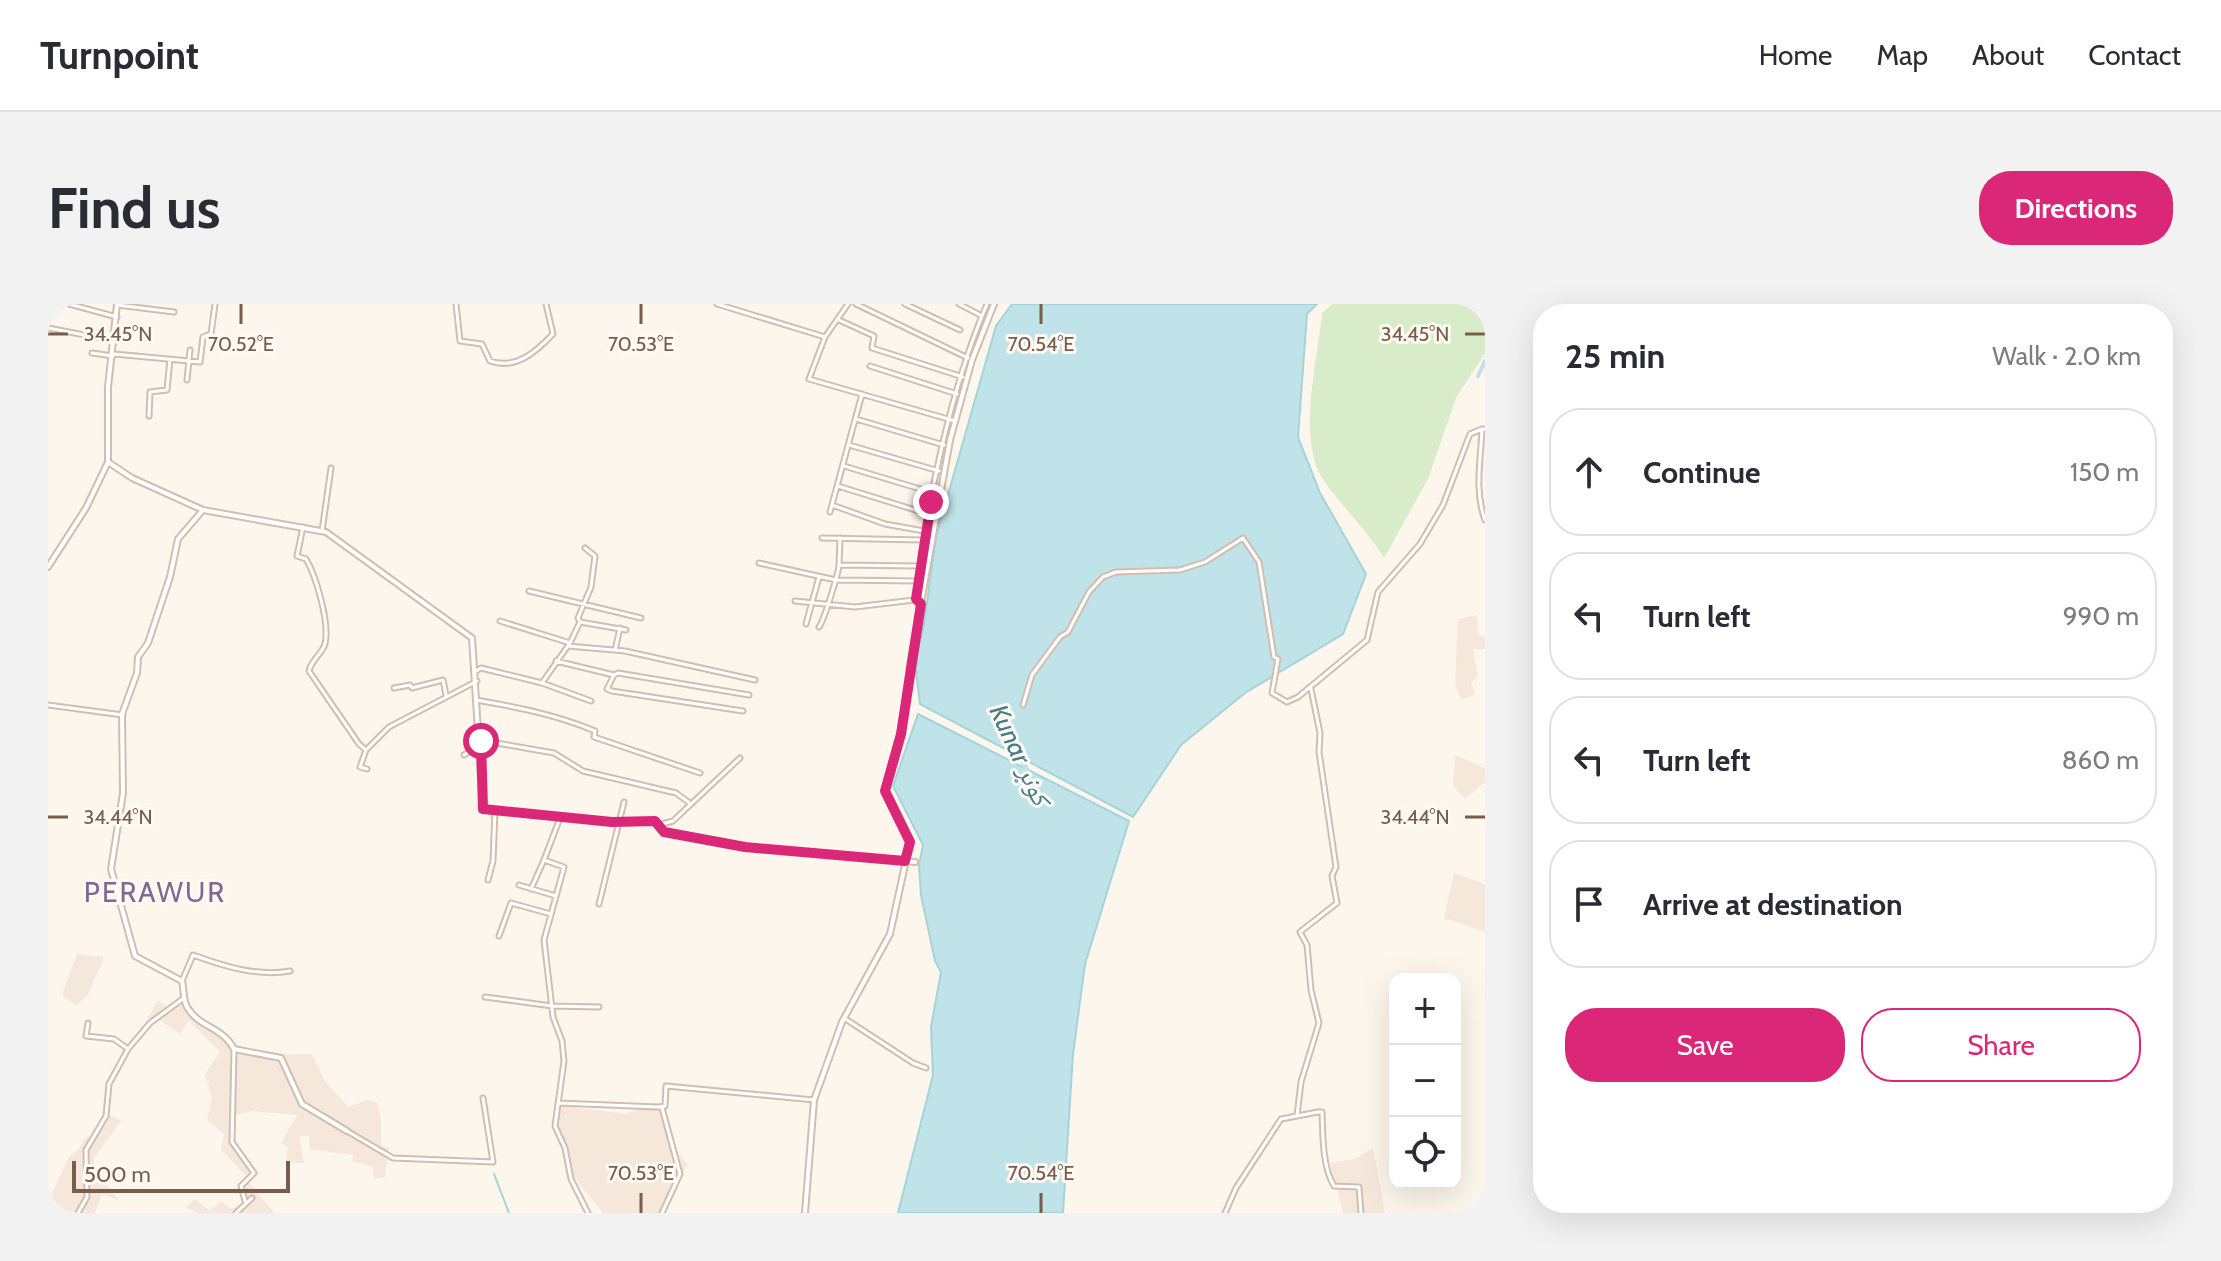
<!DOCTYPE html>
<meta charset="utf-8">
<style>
:root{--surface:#fff;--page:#f2f2f3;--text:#2b2b33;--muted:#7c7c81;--line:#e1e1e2;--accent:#db2777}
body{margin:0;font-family:Cabin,"Noto Naskh Arabic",sans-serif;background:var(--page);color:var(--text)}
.controls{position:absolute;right:24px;bottom:24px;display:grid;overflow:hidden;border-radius:16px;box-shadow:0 8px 32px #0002}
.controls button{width:72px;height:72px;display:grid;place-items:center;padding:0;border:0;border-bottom:2px solid var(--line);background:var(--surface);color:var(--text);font:40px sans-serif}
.scale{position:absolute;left:24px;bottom:20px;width:218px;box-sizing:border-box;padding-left:8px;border:4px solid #7a5c4d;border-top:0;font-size:22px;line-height:28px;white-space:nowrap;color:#7a5c4d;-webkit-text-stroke:6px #fffaf3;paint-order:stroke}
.stop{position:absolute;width:24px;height:24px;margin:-18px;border:6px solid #db2777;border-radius:50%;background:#fff}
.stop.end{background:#db2777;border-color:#fff;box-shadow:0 2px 8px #0008}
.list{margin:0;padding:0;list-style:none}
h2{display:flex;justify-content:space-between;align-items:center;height:104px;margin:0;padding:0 32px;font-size:34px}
h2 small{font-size:26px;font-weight:400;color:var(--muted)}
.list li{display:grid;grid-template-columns:52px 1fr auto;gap:24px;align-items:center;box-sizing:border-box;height:128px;margin:0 16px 16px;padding:0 16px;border:2px solid var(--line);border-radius:32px}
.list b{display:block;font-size:30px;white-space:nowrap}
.list em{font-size:26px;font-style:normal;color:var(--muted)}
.actions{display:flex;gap:16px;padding:24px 32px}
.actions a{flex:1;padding:18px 0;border:2px solid var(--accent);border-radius:32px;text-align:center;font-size:28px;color:var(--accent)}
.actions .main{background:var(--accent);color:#fff}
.icon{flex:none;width:44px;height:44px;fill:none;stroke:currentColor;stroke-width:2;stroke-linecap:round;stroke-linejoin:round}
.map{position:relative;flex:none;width:1437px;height:909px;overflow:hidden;border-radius:32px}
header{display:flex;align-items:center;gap:48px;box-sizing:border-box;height:112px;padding:0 40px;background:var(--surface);border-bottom:2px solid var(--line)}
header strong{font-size:38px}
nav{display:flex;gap:44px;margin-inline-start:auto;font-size:28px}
.intro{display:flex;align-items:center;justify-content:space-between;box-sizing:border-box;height:192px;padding:0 48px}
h1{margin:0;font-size:56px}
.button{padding:20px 36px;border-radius:32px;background:var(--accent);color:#fff;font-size:28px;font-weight:700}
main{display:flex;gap:48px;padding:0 48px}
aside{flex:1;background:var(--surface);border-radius:32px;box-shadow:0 8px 32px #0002}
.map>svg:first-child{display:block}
.residential{fill:#f5e8da}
.green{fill:#d8ecc9}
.water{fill:#bfe3e8;stroke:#a5d3da;stroke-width:2}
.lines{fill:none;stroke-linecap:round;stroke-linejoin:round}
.stream{stroke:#a5d3da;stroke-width:2}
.canal{stroke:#bfe3e8;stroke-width:4}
.river{stroke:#bfe3e8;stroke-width:5}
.minor-casing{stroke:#d1beb0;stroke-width:7}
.tertiary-casing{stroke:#d1beb0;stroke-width:8}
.minor{stroke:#fff;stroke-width:3}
.tertiary{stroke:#fff;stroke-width:4}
.route{stroke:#db2777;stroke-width:10}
.ticks{fill:none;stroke:#7a5c4d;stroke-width:3}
.labels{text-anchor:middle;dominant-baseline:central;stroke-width:6;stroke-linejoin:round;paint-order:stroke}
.water-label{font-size:26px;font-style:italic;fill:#437c86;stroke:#fffaf3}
.quarter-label{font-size:28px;letter-spacing:2px;fill:#846695;stroke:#fffaf3}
.ticks-label{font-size:20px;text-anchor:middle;fill:#7a5c4d;stroke:#fffaf3;stroke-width:6;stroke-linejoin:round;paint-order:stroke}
</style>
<header>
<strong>Turnpoint</strong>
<nav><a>Home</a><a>Map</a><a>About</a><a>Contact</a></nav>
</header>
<div class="intro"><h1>Find us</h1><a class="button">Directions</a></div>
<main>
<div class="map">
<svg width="1437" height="909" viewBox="0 0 1437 909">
<rect width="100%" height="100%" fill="#fdf6ec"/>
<path class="residential" d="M1429 311 1430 331 1437 333V345H1425L1430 373 1423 378 1427 391 1413 395 1407 380 1410 315Z
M1407 451 1437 464V478L1417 495 1405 482Z
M1406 569 1437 580V628L1396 614Z
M29 650 55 653V657L40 690 29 702 14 691Z
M131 678 150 715 174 727 201 751 264 750 277 777 300 803 320 796 329 799 333 814V842L341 844 337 873 326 875 325 863 304 857 305 851 262 845 261 832H251L256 859 238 858 240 843 233 839 249 811 204 807 183 812 187 835 184 842 206 867 200 873 195 869 173 845 176 830 159 816 164 795 157 770 172 748 141 717 132 730 113 717 99 715 110 696 119 703 131 697Z
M511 801 577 810 596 804 614 806 622 842 640 860 612 909H555L523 869 510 825Z
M56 806 73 817 46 854V862L71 897 54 890 47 909H0V897L21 853 31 845 37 834 49 830Z
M1325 844 1337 909H1295L1282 859 1309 854Z
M200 877 226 909H150L137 904 147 895 162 907 173 897 183 905 188 903 196 898 191 881Z"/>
<path class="green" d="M1284 0H1437V49L1408 94 1380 175 1336 254C1319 226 1295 204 1276 177 1248 137 1270 55 1274 9Z"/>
<path class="water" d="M964 0H1269L1259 10 1250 133 1272 189 1318 270 1295 330 1197 389 1133 441 1085 513 872 400 867 359 876 320 888 233 948 22Z
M870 410 1081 517 1037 660 1025 750 1015 909H850L885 771 883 723 893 668 887 657 873 591 871 561 875 541 845 482Z"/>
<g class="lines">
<path class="stream" d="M446 870 461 909"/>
<path class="canal" d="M1430 72 1437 57"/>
<path class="river" d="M971 449 980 469"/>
<g class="minor-casing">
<path id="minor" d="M21 0 69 13
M408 0 412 37 434 40 442 57C468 66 488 48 505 30L498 0
M669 0 777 33 800 0
M808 0 920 54
M857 0 912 26
M911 0 934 12
M69 1 126 8
M791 16 826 32 824 44 915 73
M0 24 68 37
M777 33 761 75 907 117
M44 49 65 52
M66 50 152 58 155 33 163 30 167 0
M822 62 909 90
M139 76 142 46
M101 112 102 88 119 86 122 55
M808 115 896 141
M1437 125H1434C1433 154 1426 187 1437 216
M801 141 891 167
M796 162 892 191
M790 182 880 210
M784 201 837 220 876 227
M782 208 814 90
M255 223 249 252 258 255C268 272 282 319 277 340 274 350 263 356 261 367L311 440 318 446 341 423 429 377
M274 227 283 164
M774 234 874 236
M711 259 788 276 870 277
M791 261 792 234
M481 287 593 314
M747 297 807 303 866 296
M872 300 868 295C878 202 902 86 939 0
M452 317 522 339 520 342 577 347 707 376
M532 318 578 326
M758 320 771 273
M771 323C776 317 791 267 791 261L871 262
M567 346 572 324
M508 357 566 371 570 369 701 391
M428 367 433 364 494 379 522 339 532 318 530 314 543 283 547 252 537 244
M566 371 559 385 564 387 695 407
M494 379 543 397
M346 384 362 381 364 384 395 376 398 391
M428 396C469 403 509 411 547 427L546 433 652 469
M0 401 75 411
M975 401 984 371 1012 333 1020 328 1041 288 1055 273 1068 268 1132 266 1157 258 1195 234 1211 258 1226 353 1230 355 1224 389 1239 398 1250 393 1319 336 1330 288 1372 240 1395 201 1422 130 1434 125
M318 446 312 463 319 465
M416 451 437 437 506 449 535 467 628 489 643 500
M512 514 496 556 516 563 496 636 505 713 514 737 516 757 507 822 517 844 523 875 540 909
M610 521 625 517 692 454
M440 576 445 557 447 506
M471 581 508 592
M483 585 496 556
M551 600 576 498
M451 632 463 599 503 610
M134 677 145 651C175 662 210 673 242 667
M437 693 504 702 551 703
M796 714 865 759 878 764
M40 719 38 732 66 735 80 745
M186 745 184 838 206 869 193 882 197 897
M510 799 610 803 617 802 618 782 766 796
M614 804 632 870 614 909
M1249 812 1253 778 1271 719 1263 686 1259 641 1252 628 1289 599 1284 572 1288 563 1271 448 1272 429 1263 385
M299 827 345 854 445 858 435 794
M30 909 39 893 38 846 58 812 61 780 80 745 102 719 136 694
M188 909 204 894
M1177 909 1188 884 1233 815 1270 808H1274C1275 831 1274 862 1286 882L1311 883 1313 909"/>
</g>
<g class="tertiary-casing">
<path id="tertiary" d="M60 158 84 174 155 206 278 228 424 334 435 505 564 518 607 517 616 528 697 543 867 558
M155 206 130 235 122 273 100 339 90 353 89 369 74 410 75 489 63 565 87 652 134 677C136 685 135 696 139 703 151 724 174 722 186 745L233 754 254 800 299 827
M0 263 38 204 60 158V83L69 0
M757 909 766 796 794 718 842 630 862 538 837 487 853 430 863 355 902 136 924 56 946 0"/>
</g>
<use href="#minor" class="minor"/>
<use href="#tertiary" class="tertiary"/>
</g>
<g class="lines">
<path class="route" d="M433 437 435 505 564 518 607 517 616 528 697 543 857 557 862 538 837 487 853 430 873 300 868 295 883 198"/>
</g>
<path class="ticks" d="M193 0V20M593 0V20M993 0V20M0 30H20M1417 30H1437M0 513H20M1417 513H1437M593 889V909M993 889V909"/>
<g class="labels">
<g class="water-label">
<text transform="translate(972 451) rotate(65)">Kunar کونړ</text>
</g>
<g class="quarter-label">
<text x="107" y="588">PERAWUR</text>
</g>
</g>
<g class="ticks-label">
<text x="70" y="37">34.45°N</text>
<text x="1367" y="37">34.45°N</text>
<text x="193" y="47">70.52°E</text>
<text x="593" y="47">70.53°E</text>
<text x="993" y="47">70.54°E</text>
<text x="70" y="520">34.44°N</text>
<text x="1367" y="520">34.44°N</text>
<text x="593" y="876">70.53°E</text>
<text x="993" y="876">70.54°E</text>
</g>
</svg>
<div class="controls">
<button>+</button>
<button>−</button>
<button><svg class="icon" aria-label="locate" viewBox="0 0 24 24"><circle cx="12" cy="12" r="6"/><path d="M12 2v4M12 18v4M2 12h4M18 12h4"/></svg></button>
</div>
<div class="scale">500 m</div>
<div class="stop" style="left:433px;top:437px"></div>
<div class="stop end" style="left:883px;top:198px"></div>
</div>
<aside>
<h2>25 min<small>Walk · 2.0 km</small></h2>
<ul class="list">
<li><svg class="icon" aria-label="ahead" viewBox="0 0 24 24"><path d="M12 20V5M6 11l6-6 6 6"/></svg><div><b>Continue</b></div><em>150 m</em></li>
<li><svg class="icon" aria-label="left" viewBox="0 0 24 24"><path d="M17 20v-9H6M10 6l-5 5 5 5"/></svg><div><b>Turn left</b></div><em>990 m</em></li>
<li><svg class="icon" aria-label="left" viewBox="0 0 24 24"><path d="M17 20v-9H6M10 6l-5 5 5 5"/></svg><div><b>Turn left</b></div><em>860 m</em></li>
<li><svg class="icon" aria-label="arrive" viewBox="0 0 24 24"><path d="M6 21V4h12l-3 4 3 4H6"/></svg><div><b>Arrive at destination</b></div></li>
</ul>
<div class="actions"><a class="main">Save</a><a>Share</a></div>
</aside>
</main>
